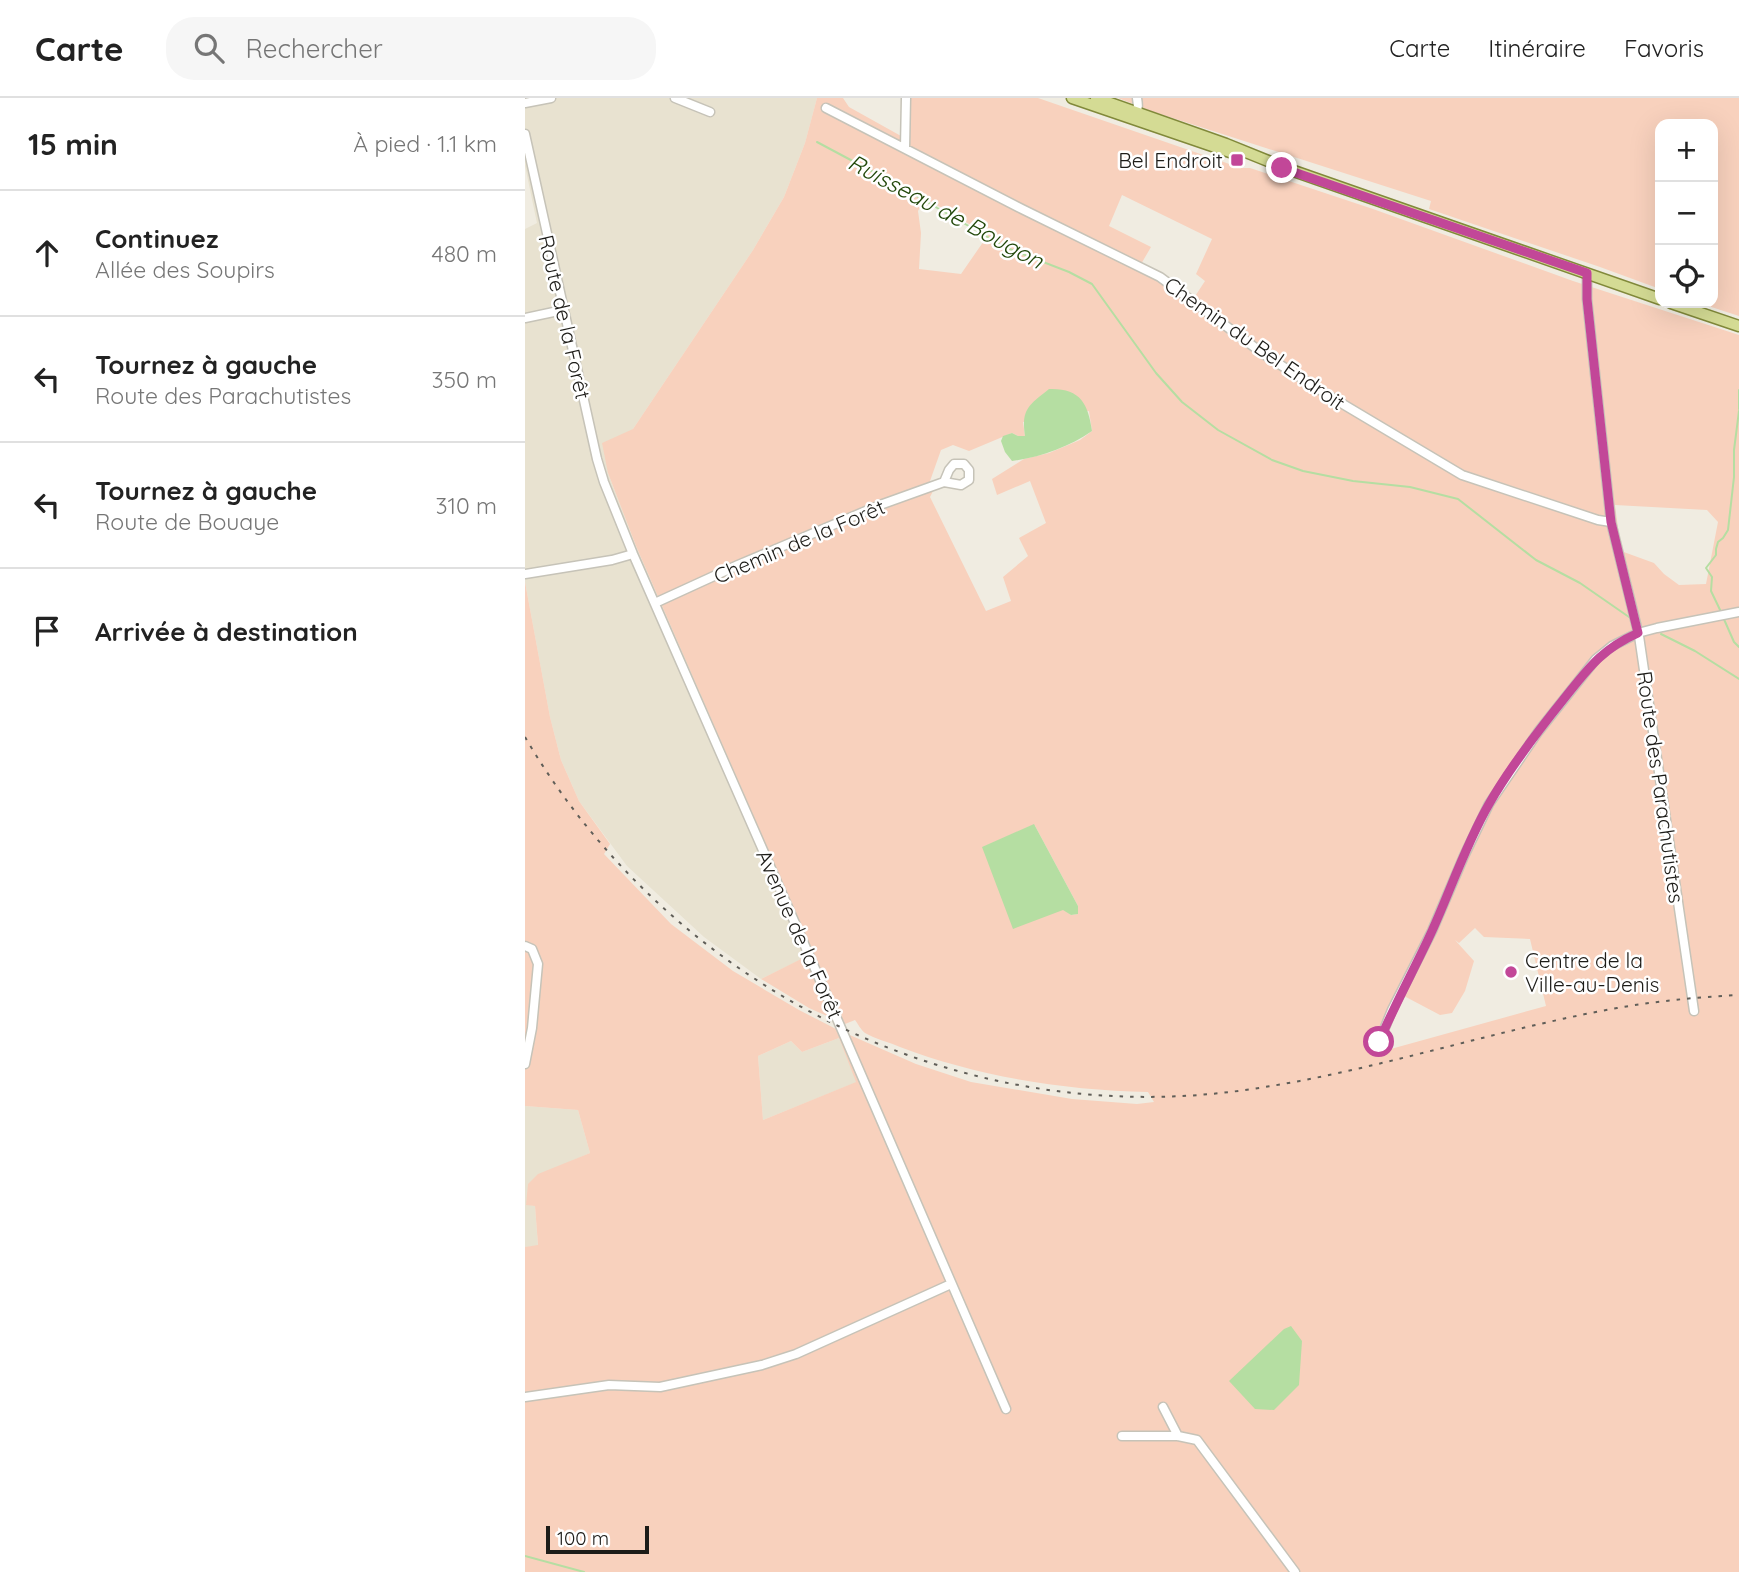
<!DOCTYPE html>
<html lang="fr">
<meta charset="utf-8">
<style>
:root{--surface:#fff;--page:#f6f6f6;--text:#222;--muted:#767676;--line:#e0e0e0}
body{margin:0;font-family:Quicksand,sans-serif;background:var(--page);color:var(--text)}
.controls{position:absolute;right:21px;top:21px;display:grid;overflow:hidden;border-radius:14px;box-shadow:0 7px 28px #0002}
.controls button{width:63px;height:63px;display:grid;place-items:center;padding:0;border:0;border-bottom:2px solid var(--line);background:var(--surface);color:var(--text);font:35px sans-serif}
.scale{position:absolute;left:21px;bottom:18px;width:103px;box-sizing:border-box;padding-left:7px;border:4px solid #1d1c18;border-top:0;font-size:19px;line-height:24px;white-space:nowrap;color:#1d1c18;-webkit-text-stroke:5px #fff;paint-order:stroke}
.stop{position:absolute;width:21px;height:21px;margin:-16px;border:5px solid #c24798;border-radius:50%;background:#fff}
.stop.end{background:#c24798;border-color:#fff;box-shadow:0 2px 7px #0008}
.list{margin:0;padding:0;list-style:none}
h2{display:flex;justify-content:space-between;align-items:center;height:91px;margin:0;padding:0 28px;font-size:30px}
h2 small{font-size:23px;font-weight:400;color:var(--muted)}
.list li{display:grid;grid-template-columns:46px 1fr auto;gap:21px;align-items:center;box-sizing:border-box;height:126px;padding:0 28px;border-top:2px solid var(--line)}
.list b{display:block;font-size:26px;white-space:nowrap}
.list p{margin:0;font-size:23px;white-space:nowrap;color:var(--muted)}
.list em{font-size:23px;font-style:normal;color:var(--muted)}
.icon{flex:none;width:38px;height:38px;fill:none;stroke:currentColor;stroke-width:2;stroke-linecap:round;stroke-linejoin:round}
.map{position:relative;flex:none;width:1214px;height:1474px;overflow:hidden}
header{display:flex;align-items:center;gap:42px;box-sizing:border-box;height:98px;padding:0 35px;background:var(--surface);border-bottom:2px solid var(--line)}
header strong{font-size:33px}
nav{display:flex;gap:38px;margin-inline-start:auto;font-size:24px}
.search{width:490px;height:63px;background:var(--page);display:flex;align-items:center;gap:18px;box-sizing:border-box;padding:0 24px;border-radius:28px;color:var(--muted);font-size:26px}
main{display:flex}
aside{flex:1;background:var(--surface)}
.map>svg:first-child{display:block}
.built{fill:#e8e2d0}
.green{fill:#f8d1bd;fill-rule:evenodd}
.water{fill:#b5dea2}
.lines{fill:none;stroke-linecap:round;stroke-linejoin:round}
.stream{stroke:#b5dea2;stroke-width:2}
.minor-casing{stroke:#c6c3b8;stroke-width:11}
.major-casing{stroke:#81893a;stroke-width:13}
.minor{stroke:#fff;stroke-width:8}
.major{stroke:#d4db94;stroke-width:10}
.rail{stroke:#605e58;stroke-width:2;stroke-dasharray:3.5 7;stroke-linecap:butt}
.route{stroke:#c24798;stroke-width:9}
.poi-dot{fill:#c24798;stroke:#fff;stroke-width:2.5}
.labels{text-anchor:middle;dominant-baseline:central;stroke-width:5;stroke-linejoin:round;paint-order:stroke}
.poi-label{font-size:21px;fill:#1d1c18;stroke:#fff;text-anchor:end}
.street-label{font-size:21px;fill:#1d1c18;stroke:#fff}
.water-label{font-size:23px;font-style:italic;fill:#22480a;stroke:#fff}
</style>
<header>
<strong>Carte</strong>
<div class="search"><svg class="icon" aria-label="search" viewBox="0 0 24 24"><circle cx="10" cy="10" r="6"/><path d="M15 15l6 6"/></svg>Rechercher</div>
<nav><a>Carte</a><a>Itinéraire</a><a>Favoris</a></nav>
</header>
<main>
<aside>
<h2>15 min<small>À pied · 1.1 km</small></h2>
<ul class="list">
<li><svg class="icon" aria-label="ahead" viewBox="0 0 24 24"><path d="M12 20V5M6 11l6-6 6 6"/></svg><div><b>Continuez</b><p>Allée des Soupirs</p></div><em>480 m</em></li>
<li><svg class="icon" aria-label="left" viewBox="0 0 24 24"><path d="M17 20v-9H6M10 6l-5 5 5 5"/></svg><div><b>Tournez à gauche</b><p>Route des Parachutistes</p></div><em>350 m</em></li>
<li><svg class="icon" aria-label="left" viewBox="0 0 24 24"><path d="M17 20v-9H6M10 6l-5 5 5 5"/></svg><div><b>Tournez à gauche</b><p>Route de Bouaye</p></div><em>310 m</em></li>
<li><svg class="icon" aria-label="arrive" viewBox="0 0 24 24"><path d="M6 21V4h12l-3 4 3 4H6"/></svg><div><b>Arrivée à destination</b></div></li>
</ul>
</aside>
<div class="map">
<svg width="1214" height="1474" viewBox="0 0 1214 1474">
<rect width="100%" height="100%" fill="#f0ece1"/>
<path class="built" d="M0 0H292L280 45 259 99 228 152 108 331 83 375 111 448 289 855 236 881 179 839 102 768 54 703 36 662 25 619 0 484V131L12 125 0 68Z
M314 940 332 984 238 1022 233 958 266 943 277 954Z
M0 1008 53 1012 65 1055 42 1065 1 1106 10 1108 13 1148 0 1149Z"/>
<path class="green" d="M292 0H318L324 9 376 38 377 0H513L716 70H725L848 111 1048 183 1214 237V1474H0V1149L13 1147 10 1108 1 1107 3 1086 13 1076 65 1055 53 1012 0 1008V484L25 619 36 662 54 703 85 746 79 756 146 826 208 873 274 912 311 931 391 966 446 984 547 1001 612 1006 629 1004 623 994C539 992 454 979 375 949 364 944 350 941 340 935 336 932 333 926 330 922L320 926 284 910 236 881 288 855 111 448 83 375 77 345 108 331 228 152 259 99 280 45ZM597 97 687 141 671 176 680 183 665 206 638 186 612 173 626 149 584 128ZM400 100 463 137 436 176 394 171 396 135 393 113ZM564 313 567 333 555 342 524 355 499 361 467 381 472 397 505 383 521 425 494 440 503 458 478 479 486 503 461 513 405 399 408 393 405 383 416 352 428 347 444 353 487 335 493 338H500L498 324ZM1090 407 1182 412 1193 424 1181 486 1154 487 1139 476 1129 465 1096 453ZM509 726 553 808V816L546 817 538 811ZM950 830 959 839 1005 841 1021 908 855 954 879 898 915 917 927 915 940 893 949 863 930 842 934 845ZM314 940 331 984 238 1022 233 958 266 943 277 954Z
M593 0H1214V218L1174 205H1188V26H1135V191L1075 169 904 111 906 103 629 14Z"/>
<path class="water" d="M524 291C555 290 563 305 567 333 544 349 516 359 487 363L480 354 476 343 478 338 487 335 493 338H500C496 311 504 307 524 291Z
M509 726 553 808V816L546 817 538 812 488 831 457 749Z
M766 1228 777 1243 774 1287 749 1312 730 1311 704 1283 759 1231Z"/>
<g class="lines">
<path class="stream" d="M292 44 367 84 482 150 544 174 567 186 631 275 657 304 693 332 747 362 778 373 828 383 885 389 933 401 1011 462 1055 485 1104 519
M1214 292V311
M1197 516 1186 493 1187 479 1181 470 1191 457V451L1193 444 1198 440 1203 432 1209 379V352L1214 313
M1198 519 1209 544 1214 549
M1136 536 1170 553 1214 581
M0 1458 59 1474"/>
<g class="minor-casing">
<path id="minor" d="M150 0 185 14
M0 5 26 0
M301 10 497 111 635 179 740 257 806 299 937 377 1073 422 1086 424
M609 16C614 12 613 6 612 0
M0 36 72 361 79 384 108 456 316 930 481 1311
M380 50 381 0
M1062 175V201L1086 424 1114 538 1169 913
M0 220 38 212
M0 476 87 462 108 456
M130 505 213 467 355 407 419 384 436 387 444 382V372L439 366H429L424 372 419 384
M0 848 7 851 13 866 7 930 0 966
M854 944 867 912 907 833 939 758 964 706 1013 634 1071 561 1087 548 1113 535 1132 530 1214 514
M0 1299 84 1287 135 1289 237 1267 271 1256 426 1186
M638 1309 653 1338
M597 1338H653L672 1342 770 1474"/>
</g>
<g class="major-casing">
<path id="major" d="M547 0 705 54
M571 0 701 46 763 71 1135 201
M1146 205 1214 228"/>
</g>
<use href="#minor" class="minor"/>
<use href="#major" class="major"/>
<path class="rail" d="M0 639C148 892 436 1035 727 991 850 973 969 932 1092 910 1132 903 1173 899 1214 897"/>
</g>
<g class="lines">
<path class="route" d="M757 70 1062 175V201L1086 424 1113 535C1075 552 1063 571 1038 602 1013 633 984 671 964 706 941 746 926 791 907 833 890 870 870 906 854 944"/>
</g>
<g class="poi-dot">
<rect x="705" y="55" width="14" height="14" rx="3.5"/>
<circle cx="986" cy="874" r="7"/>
</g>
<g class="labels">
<g class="poi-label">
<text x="698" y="62">Bel Endroit</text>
<text x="1000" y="862" text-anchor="start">Centre de la<tspan x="1000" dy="24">Ville-au-Denis</tspan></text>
</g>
<g class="street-label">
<text transform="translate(40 219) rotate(77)">Route de la Forêt</text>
<text transform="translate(730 245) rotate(35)">Chemin du Bel Endroit</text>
<text transform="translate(274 443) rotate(-23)">Chemin de la Forêt</text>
<text transform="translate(1136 689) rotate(82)">Route des Parachutistes</text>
<text transform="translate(275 836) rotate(66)">Avenue de la Forêt</text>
</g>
<g class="water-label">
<text transform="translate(421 113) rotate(28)">Ruisseau de Bougon</text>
</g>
</g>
</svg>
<div class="controls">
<button>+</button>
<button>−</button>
<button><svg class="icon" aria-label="locate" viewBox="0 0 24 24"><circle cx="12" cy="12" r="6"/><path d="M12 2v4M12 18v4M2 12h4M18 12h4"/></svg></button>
</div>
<div class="scale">100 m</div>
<div class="stop" style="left:854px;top:944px"></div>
<div class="stop end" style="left:757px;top:70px"></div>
</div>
</main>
